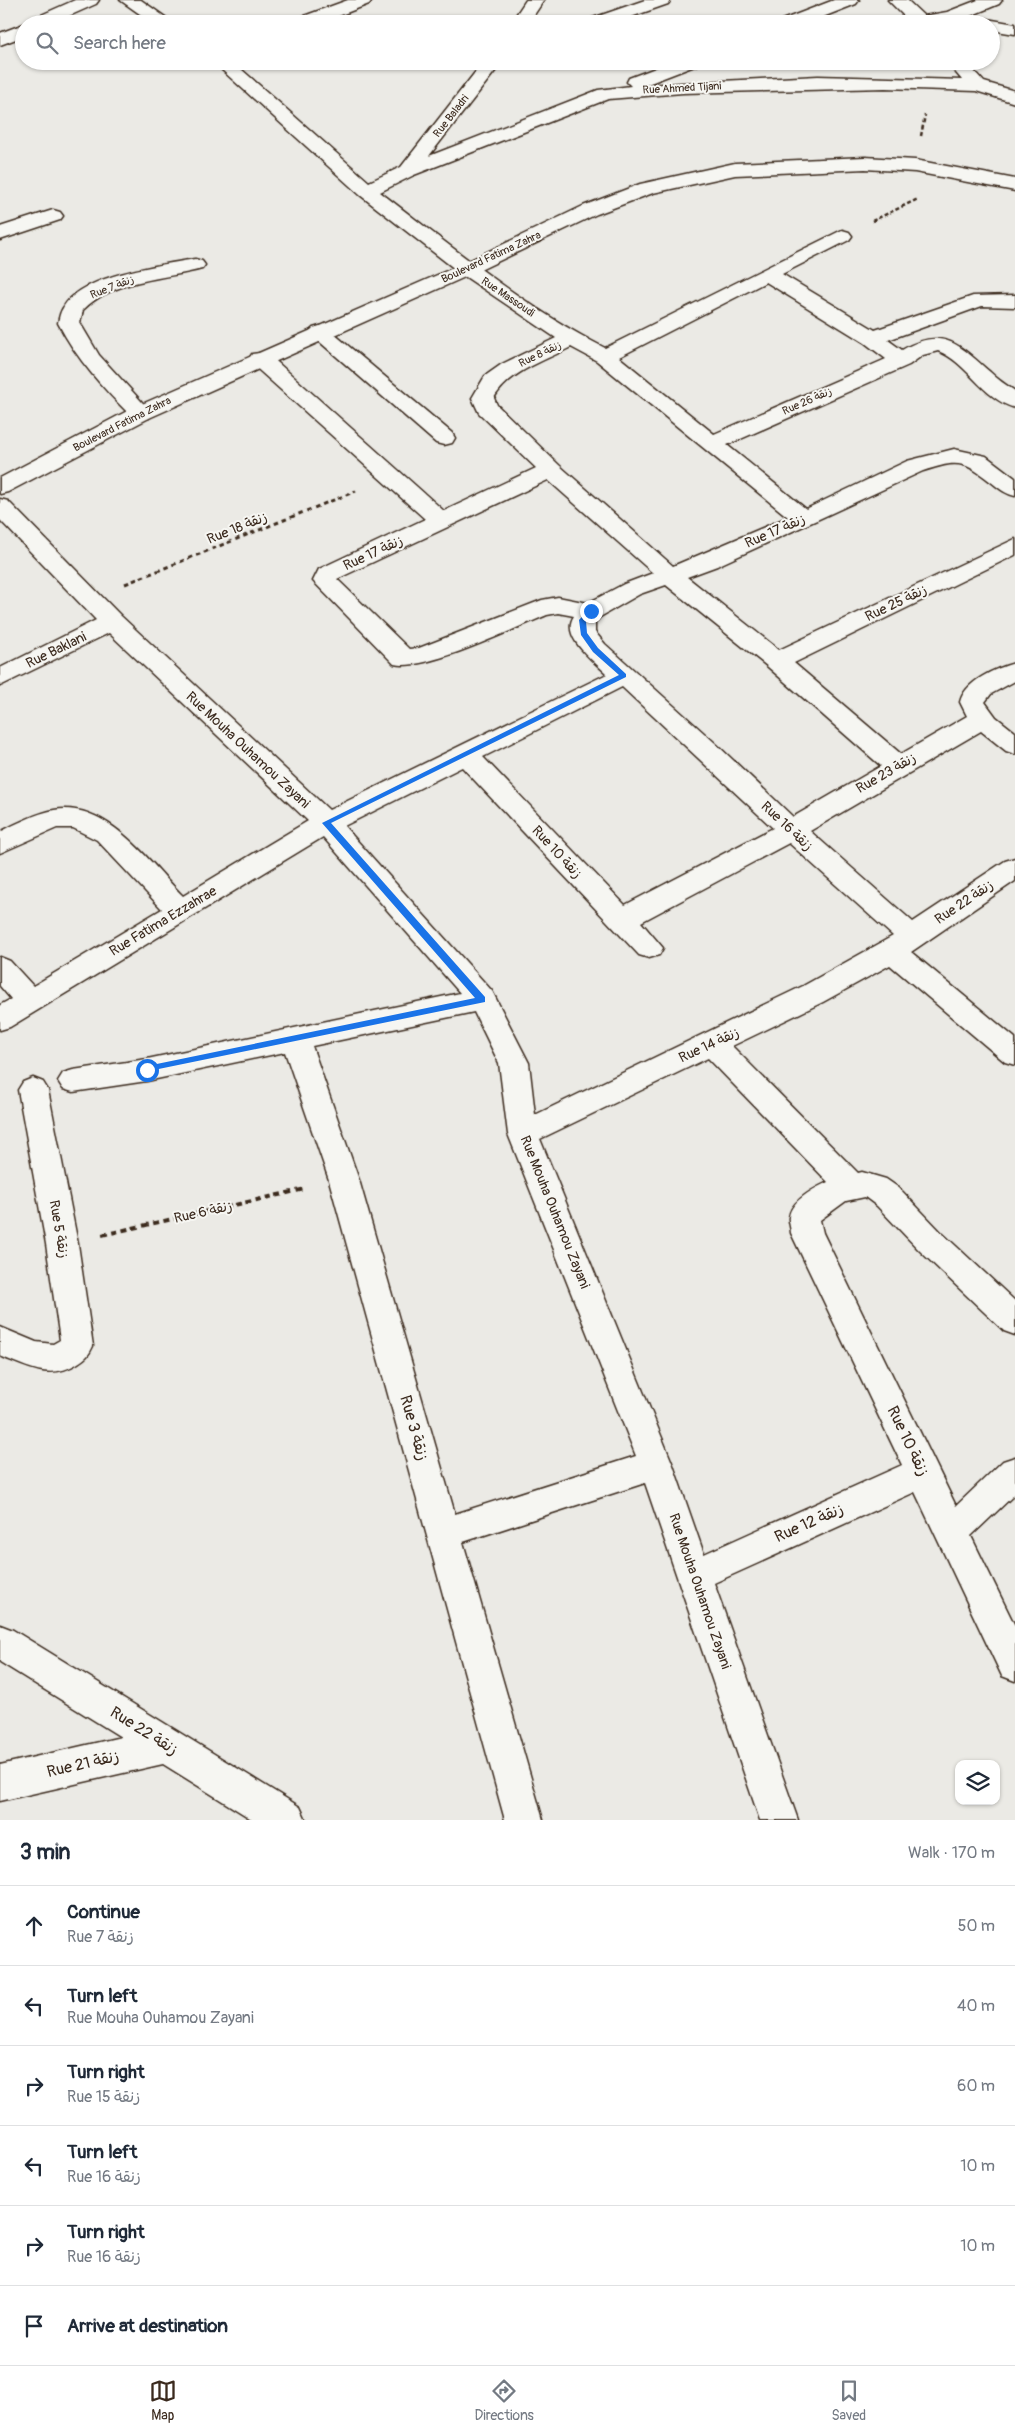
<!DOCTYPE html>
<meta charset="utf-8">
<style>
:root{--surface:#fff;--page:#f2f2f3;--text:#1f2937;--muted:#747a83;--line:#e0e1e3;--accent:#3b2a1e}
body{margin:0;font-family:Pangolin,"Playpen Sans Arabic",sans-serif;background:var(--page);color:var(--text)}
.controls{position:absolute;right:15px;bottom:15px;display:grid;overflow:hidden;border-radius:10px;box-shadow:0 1px 4px #0004}
.controls button{width:45px;height:45px;display:grid;place-items:center;padding:0;border:0;border-bottom:1px solid var(--line);background:var(--surface);color:var(--text);font:25px sans-serif}
.stop{position:absolute;width:15px;height:15px;margin:-11px;border:4px solid #1a73e8;border-radius:50%;background:#fff}
.stop.end{background:#1a73e8;border-color:#fff;box-shadow:0 1px 5px #0008}
.list{margin:0;padding:0;list-style:none}
h2{display:flex;justify-content:space-between;align-items:center;height:65px;margin:0;padding:0 20px;font-size:21px}
h2 small{font-size:16px;font-weight:400;color:var(--muted)}
.list li{display:grid;grid-template-columns:32px 1fr auto;gap:15px;align-items:center;box-sizing:border-box;height:80px;padding:0 20px;border-top:1px solid var(--line)}
.list b{display:block;font-size:19px;white-space:nowrap}
.list p{margin:0;font-size:16px;white-space:nowrap;color:var(--muted)}
.list em{font-size:16px;font-style:normal;color:var(--muted)}
.icon{flex:none;width:28px;height:28px;fill:none;stroke:currentColor;stroke-width:2;stroke-linecap:round;stroke-linejoin:round}
.map{position:relative;flex:none;width:1015px;height:1820px;overflow:hidden}
.search{position:absolute;background:var(--surface);box-shadow:0 1px 4px #0004;left:15px;right:15px;top:15px;height:55px;display:flex;align-items:center;gap:12px;box-sizing:border-box;padding:0 18px;border-radius:28px;color:var(--muted);font-size:19px}
.sheet{height:545px;background:var(--surface)}
nav{display:flex;justify-content:space-around;align-items:center;box-sizing:border-box;height:70px;border-top:1px solid var(--line);background:var(--surface);font-size:14px;color:var(--muted)}
nav a{display:grid;justify-items:center;gap:2px}
nav .on{color:var(--accent)}
.map>svg:first-child{display:block}
.lines{fill:none;stroke-linecap:round;stroke-linejoin:round}
.minor-casing{stroke:#3b2a1e;stroke-width:3}
.tertiary-casing{stroke:#3b2a1e;stroke-width:3}
.secondary-casing{stroke:#3b2a1e;stroke-width:3}
.path-far2{stroke:#3b2a1e;stroke-width:2.5;stroke-dasharray:4 2.5;stroke-linecap:butt}
.path-far1{stroke:#3b2a1e;stroke-width:3;stroke-dasharray:4.5 4;stroke-linecap:butt}
.path{stroke:#3b2a1e;stroke-width:4;stroke-dasharray:6 4.5;stroke-linecap:butt}
.minor{fill:#f6f6f2;fill-rule:evenodd}
.tertiary{fill:#f6f6f2;fill-rule:evenodd}
.secondary{fill:#f6f6f2;fill-rule:evenodd}
.route{fill:#1a73e8}
.labels{text-anchor:middle;dominant-baseline:central;stroke-width:4;stroke-linejoin:round;paint-order:stroke}
.far-street-label{font-size:11px;fill:#3b2a1e;stroke:#f6f6f2}
.street-label{font-size:14px;fill:#3b2a1e;stroke:#f6f6f2}
.near-street-label{font-size:16px;fill:#3b2a1e;stroke:#f6f6f2}
</style>
<div class="map">
<svg width="1015" height="1820" viewBox="0 0 1015 1820">
<rect width="100%" height="100%" fill="#ebeae5"/>
<filter id="ink" filterUnits="userSpaceOnUse"><feTurbulence type="fractalNoise" baseFrequency=".02" numOctaves="2"/><feDisplacementMap in="SourceGraphic" scale="10" xChannelSelector="R" yChannelSelector="G"/><feConvolveMatrix kernelMatrix="1 2 1 2 8 2 1 2 1" color-interpolation-filters="sRGB"/></filter>
<g filter="url(#ink)">
<g class="lines">
<g class="minor-casing">
<path id="minor" d="M120 0H141L175 24H154Z
M348 0H372L369 4 318 24H290L293 20Z
M526 0H544L528 24H510Z
M645 0H671L668 4 611 24H584L587 20Z
M834 0H859L856 4 805 24H779L782 20Z
M888 0H907L924 16 947 12 978 0H1002L999 4 970 16 1015 24V34L991 30V24H912Z
M212 61H232L369 182 401 167 484 61H503L429 156 598 90 631 86 627 82 629 78 674 61H700L697 65 645 85 818 76 962 80 946 61H965L984 82 1015 91V103L976 91 885 88 683 93 608 99 414 175 380 192C452 247 524 307 605 348L842 230 849 232 852 236 849 240 782 274 875 330 973 296 1015 295V307L982 306 888 340 902 350C943 325 960 346 990 372 997 379 1006 385 1015 391V408C983 399 967 362 938 351L923 355 909 365 727 445 806 509 907 461 954 449 986 456 1015 478V496C1005 494 999 488 991 482 963 460 957 460 923 471L717 566 687 577 779 650 1015 539V555L794 663 901 754 967 716 960 702C965 681 996 668 1015 663V681L991 694 985 702 996 717 1015 732V754L1006 751 981 731 810 831 913 922 1005 861 1015 858V881L911 952 1015 1038V1065L1005 1062 890 965 823 1002 732 1046 858 1173 862 1172 886 1179 899 1188 942 1233 1015 1301V1335L1004 1331 920 1251 877 1206 865 1197 846 1201 820 1220 823 1233 956 1506 1003 1461 1015 1457V1494L971 1536 1015 1626V1681L1002 1676 915 1492 714 1583 798 1820H760L645 1483 463 1542 543 1820H505L329 1180 285 1052 147 1081 73 1092 63 1089 58 1081 63 1073 73 1070 147 1059 460 993 323 837 10 1027 0 1030V1005L11 999 0 986V957L10 961 33 986 162 909 97 840 73 828H57L0 853V832C17 823 35 814 54 810 107 800 150 863 183 896L308 821 109 633 0 686V668L96 620 0 520V499L8 501 121 616 329 810 607 674C594 661 560 637 574 616L558 613 547 615C514 628 426 672 394 664L313 581 319 569 425 519 252 364 249 359 252 354 260 353 268 354 444 511 536 468 479 413 472 398 485 376 502 364 556 338 460 273 360 195ZM766 282 865 343 886 359 714 434 619 357ZM571 347 597 361 788 517 673 566 559 465 497 405 494 398C510 371 544 361 571 347ZM548 480 653 573 624 584 588 603 558 597 542 600 419 648 409 649 337 579ZM666 585 768 667 881 766 793 817 714 742 605 644 595 632V622L600 617 640 594ZM622 687 773 828 625 905 483 757ZM462 767 639 955 649 958 659 955 663 948 641 922 789 843 893 936 803 986 535 1115 529 1063 492 991 344 826ZM474 1012 499 1063 508 1134 636 1456 455 1514 359 1180 312 1046ZM708 1058 828 1182C815 1188 791 1200 789 1217 788 1221 791 1228 791 1233L902 1465 704 1554 673 1465 540 1139Z
M53 210 60 212 63 216 60 220 0 240V227Z
M195 259 202 261 205 265 202 269C164 279 112 280 83 310L80 323 99 355 152 413 149 418 141 420 133 418C104 389 77 360 58 323 59 318 60 312 63 308 80 275 161 265 195 259Z
M320 326 327 328 452 433 455 438 452 443 444 445 436 443 313 336 309 332 313 328Z
M33 1078 43 1082 48 1090 78 1244 93 1346C89 1355 86 1358 78 1363 50 1381 28 1367 0 1356V1327L36 1342 53 1344 60 1340 46 1244 18 1090 23 1082Z
M0 1625 13 1630 300 1807 306 1820H253L163 1764 0 1801V1765L121 1737 0 1662Z"/>
</g>
<g class="tertiary-casing">
<path id="tertiary" d="M865 157 915 160 1015 179V191L915 172 865 169 735 175 653 193 597 214 474 273 149 418 8 492 0 494V478L133 408 460 265 583 206 640 184 735 163Z"/>
</g>
<g class="secondary-casing">
<path id="secondary" d="M75 0H99L96 4 51 24H27L30 20Z
M24 24V36L0 45V33Z"/>
</g>
<path class="path-far2" d="M921 136 925 115
M872 221 918 199"/>
<path class="path-far1" d="M125 584 356 491"/>
<path class="path" d="M102 1235 305 1189"/>
<use href="#minor" class="minor"/>
<use href="#tertiary" class="tertiary"/>
<use href="#secondary" class="secondary"/>
</g>
</g>
<path class="route" d="M589 609 595 611 586 621 587 633 598 648 626 674V677L331 823 485 997V1002L144 1072 143 1070 147 1066 475 998 322 823 619 675 593 652 581 635 579 620Z"/>
<g class="labels">
<g class="far-street-label">
<text transform="translate(682 88) rotate(-3)">Rue Ahmed Tijani</text>
<text transform="translate(451 116) rotate(-52)">Rue Baladri</text>
<text transform="translate(491 257) rotate(-25)">Boulevard Fatima Zahra</text>
<text transform="translate(112 287) rotate(-22)">Rue 7 زنقة</text>
<text transform="translate(508 297) rotate(34)">Rue Massoudi</text>
<text transform="translate(540 354) rotate(-26)">Rue 8 زنقة</text>
<text transform="translate(807 401) rotate(-24)">Rue 26 زنقة</text>
<text transform="translate(122 424) rotate(-27)">Boulevard Fatima Zahra</text>
</g>
<g class="street-label">
<text transform="translate(237 528) rotate(-22)">Rue 18 زنقة</text>
<text transform="translate(775 531) rotate(-24)">Rue 17 زنقة</text>
<text transform="translate(373 553) rotate(-25)">Rue 17 زنقة</text>
<text transform="translate(896 603) rotate(-26)">Rue 25 زنقة</text>
<text transform="translate(56 650) rotate(-26)">Rue Baklani</text>
<text transform="translate(248 750) rotate(43)">Rue Mouha Ouhamou Zayani</text>
<text transform="translate(886 773) rotate(-30)">Rue 23 زنقة</text>
<text transform="translate(787 826) rotate(43)">Rue 16 زنقة</text>
<text transform="translate(557 852) rotate(47)">Rue 10 زنقة</text>
<text transform="translate(964 902) rotate(-34)">Rue 22 زنقة</text>
<text transform="translate(163 921) rotate(-31)">Rue Fatima Ezzahrae</text>
<text transform="translate(709 1045) rotate(-25)">Rue 14 زنقة</text>
<text transform="translate(203 1212) rotate(-13)">Rue 6 زنقة</text>
<text transform="translate(555 1212) rotate(68)">Rue Mouha Ouhamou Zayani</text>
<text transform="translate(59 1229) rotate(80)">Rue 5 زنقة</text>
<text transform="translate(700 1591) rotate(71)">Rue Mouha Ouhamou Zayani</text>
</g>
<g class="near-street-label">
<text transform="translate(414 1428) rotate(74)">Rue 3 زنقة</text>
<text transform="translate(908 1441) rotate(64)">Rue 10 زنقة</text>
<text transform="translate(809 1523) rotate(-24)">Rue 12 زنقة</text>
<text transform="translate(144 1731) rotate(32)">Rue 22 زنقة</text>
<text transform="translate(83 1764) rotate(-13)">Rue 21 زنقة</text>
</g>
</g>
</svg>
<div class="controls">
<button><svg class="icon" aria-label="layers" viewBox="0 0 24 24"><path d="M12 4l9 5-9 5-9-5zM3 14l9 5 9-5"/></svg></button>
</div>
<div class="stop" style="left:147px;top:1070px"></div>
<div class="stop end" style="left:591px;top:611px"></div>
<div class="search"><svg class="icon" aria-label="search" viewBox="0 0 24 24"><circle cx="10" cy="10" r="6"/><path d="M15 15l6 6"/></svg>Search here</div>
</div>
<section class="sheet">
<h2>3 min<small>Walk · 170 m</small></h2>
<ul class="list">
<li><svg class="icon" aria-label="ahead" viewBox="0 0 24 24"><path d="M12 20V5M6 11l6-6 6 6"/></svg><div><b>Continue</b><p>Rue 7 زنقة</p></div><em>50 m</em></li>
<li><svg class="icon" aria-label="left" viewBox="0 0 24 24"><path d="M17 20v-9H6M10 6l-5 5 5 5"/></svg><div><b>Turn left</b><p>Rue Mouha Ouhamou Zayani</p></div><em>40 m</em></li>
<li><svg class="icon" aria-label="right" viewBox="0 0 24 24"><path d="M7 20v-9h11M14 6l5 5-5 5"/></svg><div><b>Turn right</b><p>Rue 15 زنقة</p></div><em>60 m</em></li>
<li><svg class="icon" aria-label="left" viewBox="0 0 24 24"><path d="M17 20v-9H6M10 6l-5 5 5 5"/></svg><div><b>Turn left</b><p>Rue 16 زنقة</p></div><em>10 m</em></li>
<li><svg class="icon" aria-label="right" viewBox="0 0 24 24"><path d="M7 20v-9h11M14 6l5 5-5 5"/></svg><div><b>Turn right</b><p>Rue 16 زنقة</p></div><em>10 m</em></li>
<li><svg class="icon" aria-label="arrive" viewBox="0 0 24 24"><path d="M6 21V4h12l-3 4 3 4H6"/></svg><div><b>Arrive at destination</b></div></li>
</ul>
</section>
<nav>
<a class="on"><svg class="icon" aria-label="map" viewBox="0 0 24 24"><path d="M3 6l6-2 6 2 6-2v14l-6 2-6-2-6 2zM9 4v14M15 6v14"/></svg>Map</a>
<a><svg class="icon" aria-label="directions" viewBox="0 0 24 24"><path d="M12 3l9 9-9 9-9-9zM9 14v-3h6M13 9l2 2-2 2"/></svg>Directions</a>
<a><svg class="icon" aria-label="saved" viewBox="0 0 24 24"><path d="M7 4h10v16l-5-4-5 4z"/></svg>Saved</a>
</nav>
